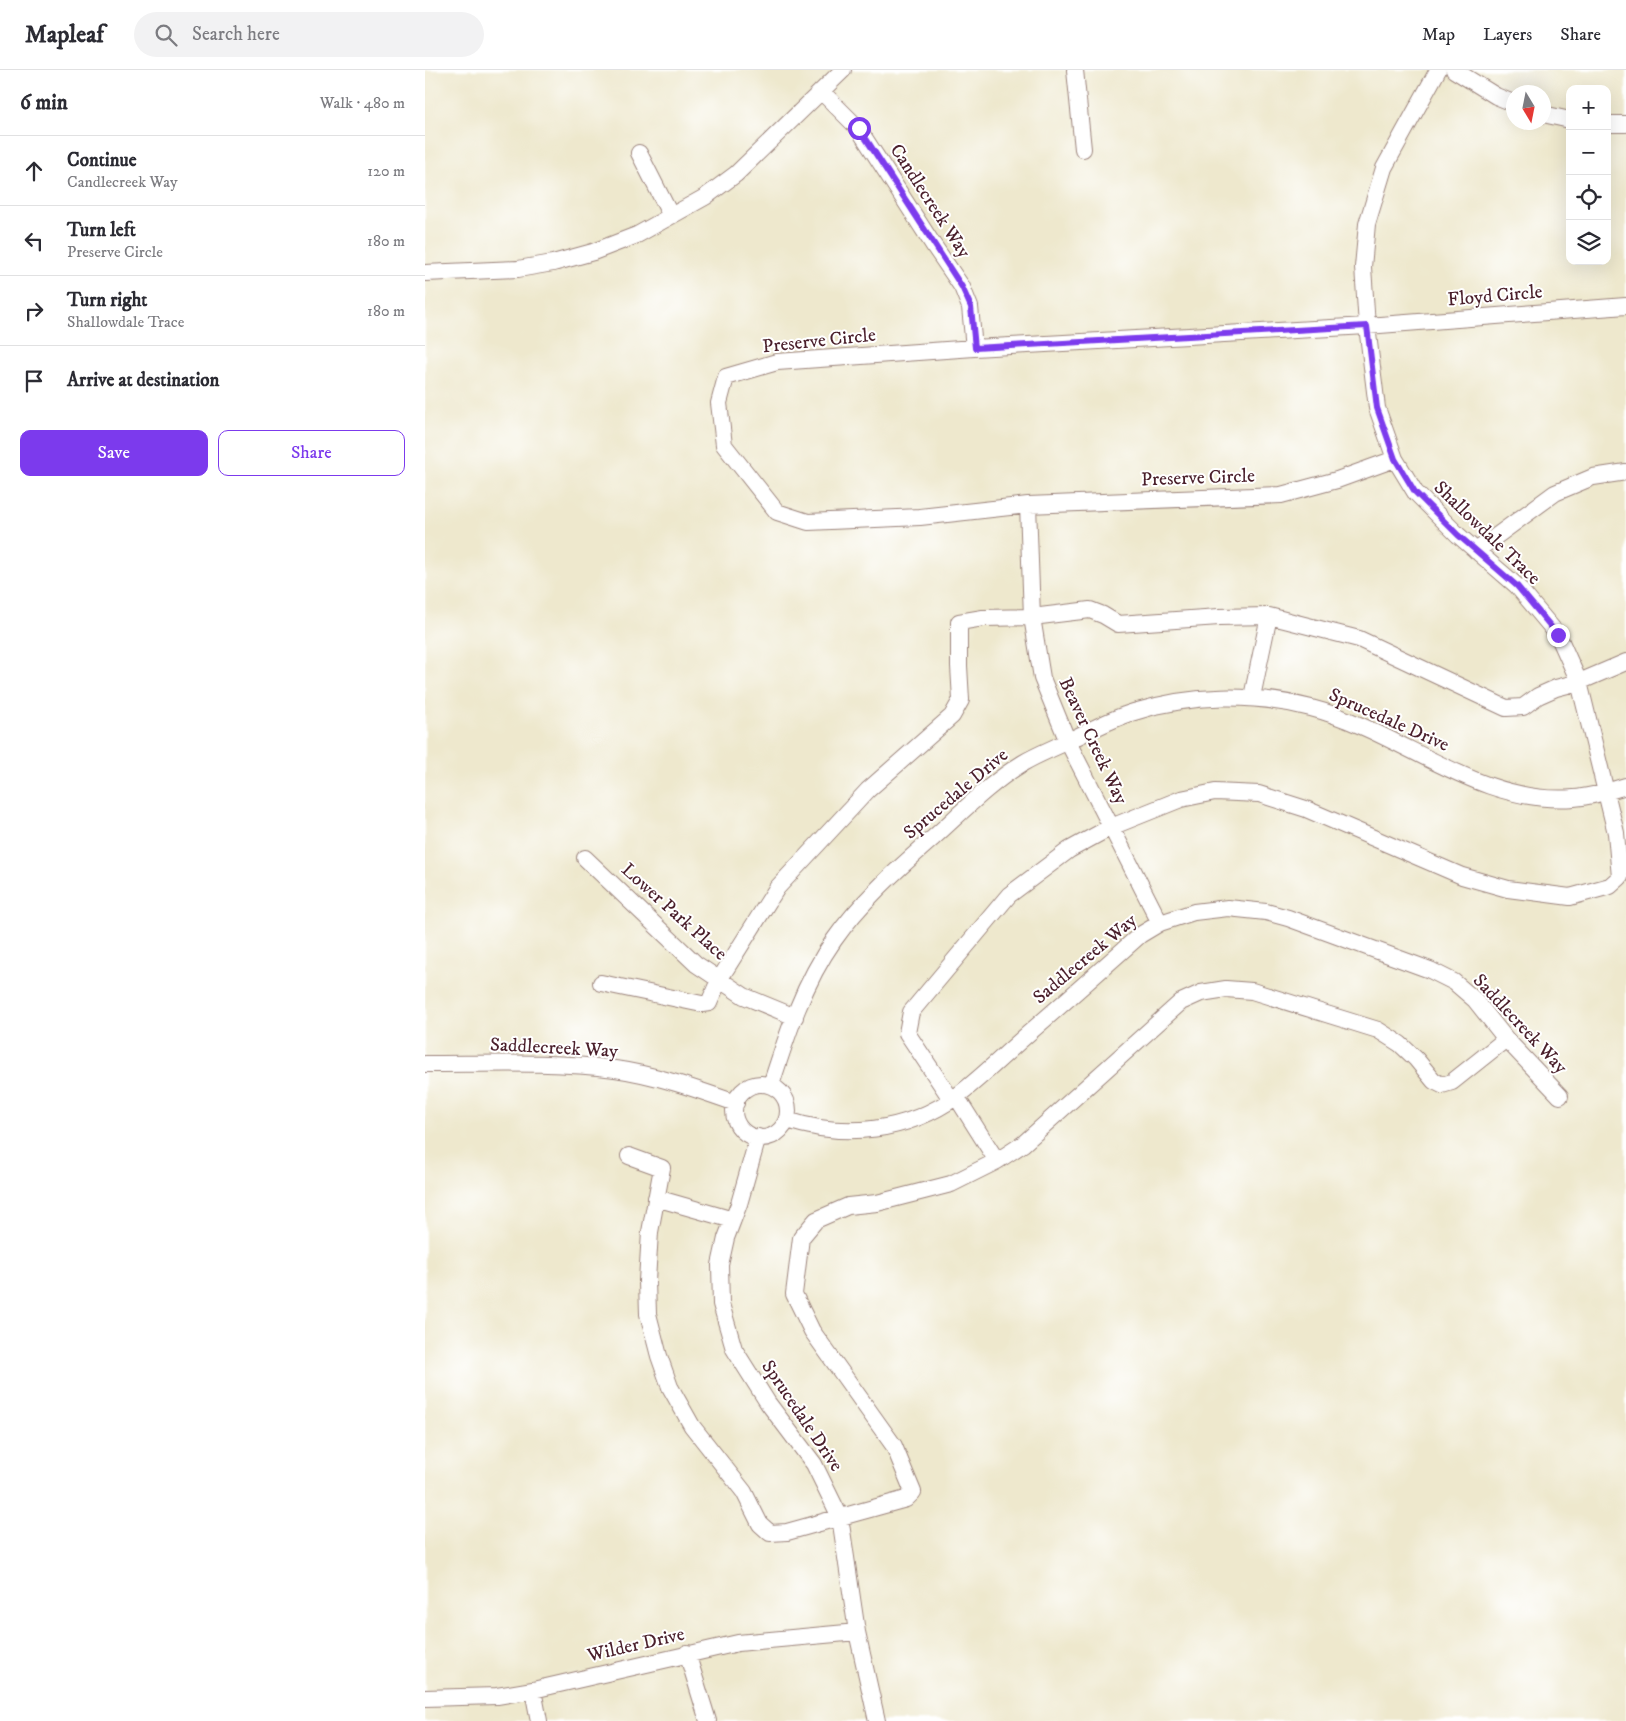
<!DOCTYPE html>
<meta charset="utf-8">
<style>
:root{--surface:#fff;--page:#f2f2f3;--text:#2b2b33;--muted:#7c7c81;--line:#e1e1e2;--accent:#7c3aed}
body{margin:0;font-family:"IM FELL DW Pica",serif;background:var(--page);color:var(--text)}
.controls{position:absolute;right:15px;top:15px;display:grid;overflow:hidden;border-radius:10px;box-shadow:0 5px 20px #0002}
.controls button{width:45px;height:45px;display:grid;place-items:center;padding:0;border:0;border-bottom:1px solid var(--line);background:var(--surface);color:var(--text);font:25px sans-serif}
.compass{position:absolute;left:1081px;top:15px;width:45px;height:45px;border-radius:50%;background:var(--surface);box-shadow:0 5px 20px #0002;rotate:170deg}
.stop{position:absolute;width:15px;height:15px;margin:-11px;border:4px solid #7c3aed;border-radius:50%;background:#fff}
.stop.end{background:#7c3aed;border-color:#fff;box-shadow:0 1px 5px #0008}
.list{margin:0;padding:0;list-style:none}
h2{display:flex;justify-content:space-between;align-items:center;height:65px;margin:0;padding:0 20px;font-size:21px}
h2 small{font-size:16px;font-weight:400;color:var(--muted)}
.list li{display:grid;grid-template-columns:32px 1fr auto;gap:15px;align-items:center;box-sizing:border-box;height:70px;padding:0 20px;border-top:1px solid var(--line)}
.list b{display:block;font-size:19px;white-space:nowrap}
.list p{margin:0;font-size:16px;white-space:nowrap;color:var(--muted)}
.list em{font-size:16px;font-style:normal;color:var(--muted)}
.actions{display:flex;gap:10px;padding:15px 20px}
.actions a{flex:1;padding:11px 0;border:1px solid var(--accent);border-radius:10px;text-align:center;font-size:18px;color:var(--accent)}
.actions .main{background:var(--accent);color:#fff}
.icon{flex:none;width:28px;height:28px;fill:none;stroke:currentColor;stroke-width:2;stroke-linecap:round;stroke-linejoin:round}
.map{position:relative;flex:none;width:1201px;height:1651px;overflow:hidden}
header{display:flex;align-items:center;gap:30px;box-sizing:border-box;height:70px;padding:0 25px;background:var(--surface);border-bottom:1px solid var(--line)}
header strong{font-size:24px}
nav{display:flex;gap:28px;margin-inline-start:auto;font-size:18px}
.search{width:350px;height:45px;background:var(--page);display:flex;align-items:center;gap:12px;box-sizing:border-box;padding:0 18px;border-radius:28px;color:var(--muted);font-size:19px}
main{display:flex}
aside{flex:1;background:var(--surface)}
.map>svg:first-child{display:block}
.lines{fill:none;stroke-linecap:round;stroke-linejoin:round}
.minor-casing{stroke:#9c847c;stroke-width:18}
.minor{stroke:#fff;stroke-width:16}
.route{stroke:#7c3aed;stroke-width:6}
.labels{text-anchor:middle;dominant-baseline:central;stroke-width:4;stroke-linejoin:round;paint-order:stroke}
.street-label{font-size:19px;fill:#4a1f2b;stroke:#fff}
</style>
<header>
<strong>Mapleaf</strong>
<div class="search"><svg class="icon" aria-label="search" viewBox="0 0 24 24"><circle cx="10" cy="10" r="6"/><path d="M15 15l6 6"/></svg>Search here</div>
<nav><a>Map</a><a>Layers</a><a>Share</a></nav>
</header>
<main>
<aside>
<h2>6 min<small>Walk · 480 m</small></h2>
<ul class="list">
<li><svg class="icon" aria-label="ahead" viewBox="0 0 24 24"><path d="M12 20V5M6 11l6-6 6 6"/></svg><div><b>Continue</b><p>Candlecreek Way</p></div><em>120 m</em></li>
<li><svg class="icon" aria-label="left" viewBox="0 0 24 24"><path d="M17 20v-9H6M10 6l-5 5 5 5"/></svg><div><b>Turn left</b><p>Preserve Circle</p></div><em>180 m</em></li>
<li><svg class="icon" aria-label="right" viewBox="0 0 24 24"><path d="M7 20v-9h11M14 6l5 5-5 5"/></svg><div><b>Turn right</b><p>Shallowdale Trace</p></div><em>180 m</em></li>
<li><svg class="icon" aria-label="arrive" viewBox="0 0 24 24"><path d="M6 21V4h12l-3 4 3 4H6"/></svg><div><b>Arrive at destination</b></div></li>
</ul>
<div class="actions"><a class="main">Save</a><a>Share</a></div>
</aside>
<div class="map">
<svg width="1201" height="1651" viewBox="0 0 1201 1651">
<rect width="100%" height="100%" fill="#fff"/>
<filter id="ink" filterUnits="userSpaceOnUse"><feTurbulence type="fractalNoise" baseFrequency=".02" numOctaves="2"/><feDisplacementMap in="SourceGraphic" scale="10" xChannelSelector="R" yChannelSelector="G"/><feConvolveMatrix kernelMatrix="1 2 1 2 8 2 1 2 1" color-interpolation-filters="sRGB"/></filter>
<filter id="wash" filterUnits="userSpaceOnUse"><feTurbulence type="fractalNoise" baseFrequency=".0096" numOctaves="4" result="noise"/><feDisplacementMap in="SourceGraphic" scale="20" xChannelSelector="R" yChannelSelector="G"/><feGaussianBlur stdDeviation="1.12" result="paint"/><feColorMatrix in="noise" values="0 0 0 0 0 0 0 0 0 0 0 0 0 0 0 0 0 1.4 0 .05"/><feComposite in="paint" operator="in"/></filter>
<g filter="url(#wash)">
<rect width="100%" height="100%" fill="#eee8cd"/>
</g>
<g filter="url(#ink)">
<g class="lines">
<g class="minor-casing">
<path id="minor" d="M650 0 658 79
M1029 0 1071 26 1088 33
M396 21 433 58 509 176 537 217 545 237 549 278
M1118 44 1145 50
M1182 54H1201
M214 83 246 146
M0 203 93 199 128 193 168 182 212 165 280 127 311 104 418 0
M970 389 912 410 856 425 603 435 495 447 383 452 352 442 299 375 294 333 301 307 352 292 549 278 942 256 1201 236
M603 435 607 547 617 608 643 672 735 853
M1051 481 1130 423 1168 407 1201 402
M827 627 844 546
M160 788 271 894 319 926 370 947
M176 913 277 934 284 933 294 910 352 818 443 720 527 646 536 630 534 596V552L558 548 607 547 665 540 678 545 693 554 794 547 844 546 934 569 1081 638 1098 637 1113 626 1131 618 1154 612 1201 592
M0 994C63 994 127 991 190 999 232 1005 271 1019 311 1033
M309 1041a27 27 0 1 1 54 0a27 27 0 1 1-54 0Z
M346 1015C362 965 378 914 409 870 436 831 473 799 508 768 537 742 565 713 598 693 611 685 627 679 641 672 663 662 685 649 709 642 766 624 828 623 886 638 976 661 1052 736 1149 728 1167 727 1184 721 1201 716
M526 1029 482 963 486 942 584 825 644 780 686 757 756 729 790 722 834 724 881 739 1037 806 1083 819 1145 827 1185 816 1195 807 1191 763 1154 612 1133 565 1092 516 1033 465 990 422 970 389 952 338 942 256 938 197 942 154 959 98 1013 0
M362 1050C420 1069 482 1062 532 1026 557 1007 580 984 604 963 641 931 678 898 715 865L735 853 769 842 803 838 841 842 863 848 1005 900 1029 912 1050 930 1081 969 1135 1026
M333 1067 314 1134 301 1168 295 1195 296 1234 309 1279 343 1333 389 1394 415 1447 432 1562 452 1651
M204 1086 237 1098 225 1162 222 1211 223 1244 234 1286 245 1317 267 1356 319 1422 335 1454 345 1463 362 1462 481 1429 488 1422 469 1376 387 1261 369 1224 376 1168 391 1150 423 1136 452 1133 526 1114 572 1091 531 1026
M572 1091 598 1074 756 932 776 923 801 919 827 921 953 960 975 974 991 989 1009 1011 1017 1015 1027 1012 1081 969
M231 1128 308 1150
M262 1583 283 1651
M108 1620 114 1651
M0 1628 72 1626 108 1620 313 1573 432 1562"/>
</g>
<use href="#minor" class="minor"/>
</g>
</g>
<g class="lines" filter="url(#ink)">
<path class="route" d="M434 58 537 217 546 237 550 278 942 256 952 338 970 389 990 422 1033 465 1092 516 1133 565"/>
</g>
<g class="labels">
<g class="street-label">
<text transform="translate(505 131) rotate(57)">Candlecreek Way</text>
<text transform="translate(1070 226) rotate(-5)">Floyd Circle</text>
<text transform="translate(394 271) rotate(-6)">Preserve Circle</text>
<text transform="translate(773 408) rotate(-2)">Preserve Circle</text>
<text transform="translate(1062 463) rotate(44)">Shallowdale Trace</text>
<text transform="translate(964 650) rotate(24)">Sprucedale Drive</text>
<text transform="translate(668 671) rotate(65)">Beaver Creek Way</text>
<text transform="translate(531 724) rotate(-40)">Sprucedale Drive</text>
<text transform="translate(249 842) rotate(42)">Lower Park Place</text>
<text transform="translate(660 889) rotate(-40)">Saddlecreek Way</text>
<text transform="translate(1095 954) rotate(47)">Saddlecreek Way</text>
<text transform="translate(129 978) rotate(3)">Saddlecreek Way</text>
<text transform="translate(377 1346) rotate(56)">Sprucedale Drive</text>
<text transform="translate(211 1575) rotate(-13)">Wilder Drive</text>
</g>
</g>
</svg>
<div class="controls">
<button>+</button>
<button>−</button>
<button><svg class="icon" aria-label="locate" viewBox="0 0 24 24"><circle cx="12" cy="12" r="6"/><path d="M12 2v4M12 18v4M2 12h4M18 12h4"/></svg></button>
<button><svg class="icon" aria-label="layers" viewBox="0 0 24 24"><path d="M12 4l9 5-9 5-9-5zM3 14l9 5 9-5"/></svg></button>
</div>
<svg class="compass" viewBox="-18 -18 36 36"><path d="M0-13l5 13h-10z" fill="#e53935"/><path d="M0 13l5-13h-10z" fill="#7c7c81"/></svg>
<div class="stop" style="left:434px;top:58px"></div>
<div class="stop end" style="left:1133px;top:565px"></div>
</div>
</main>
